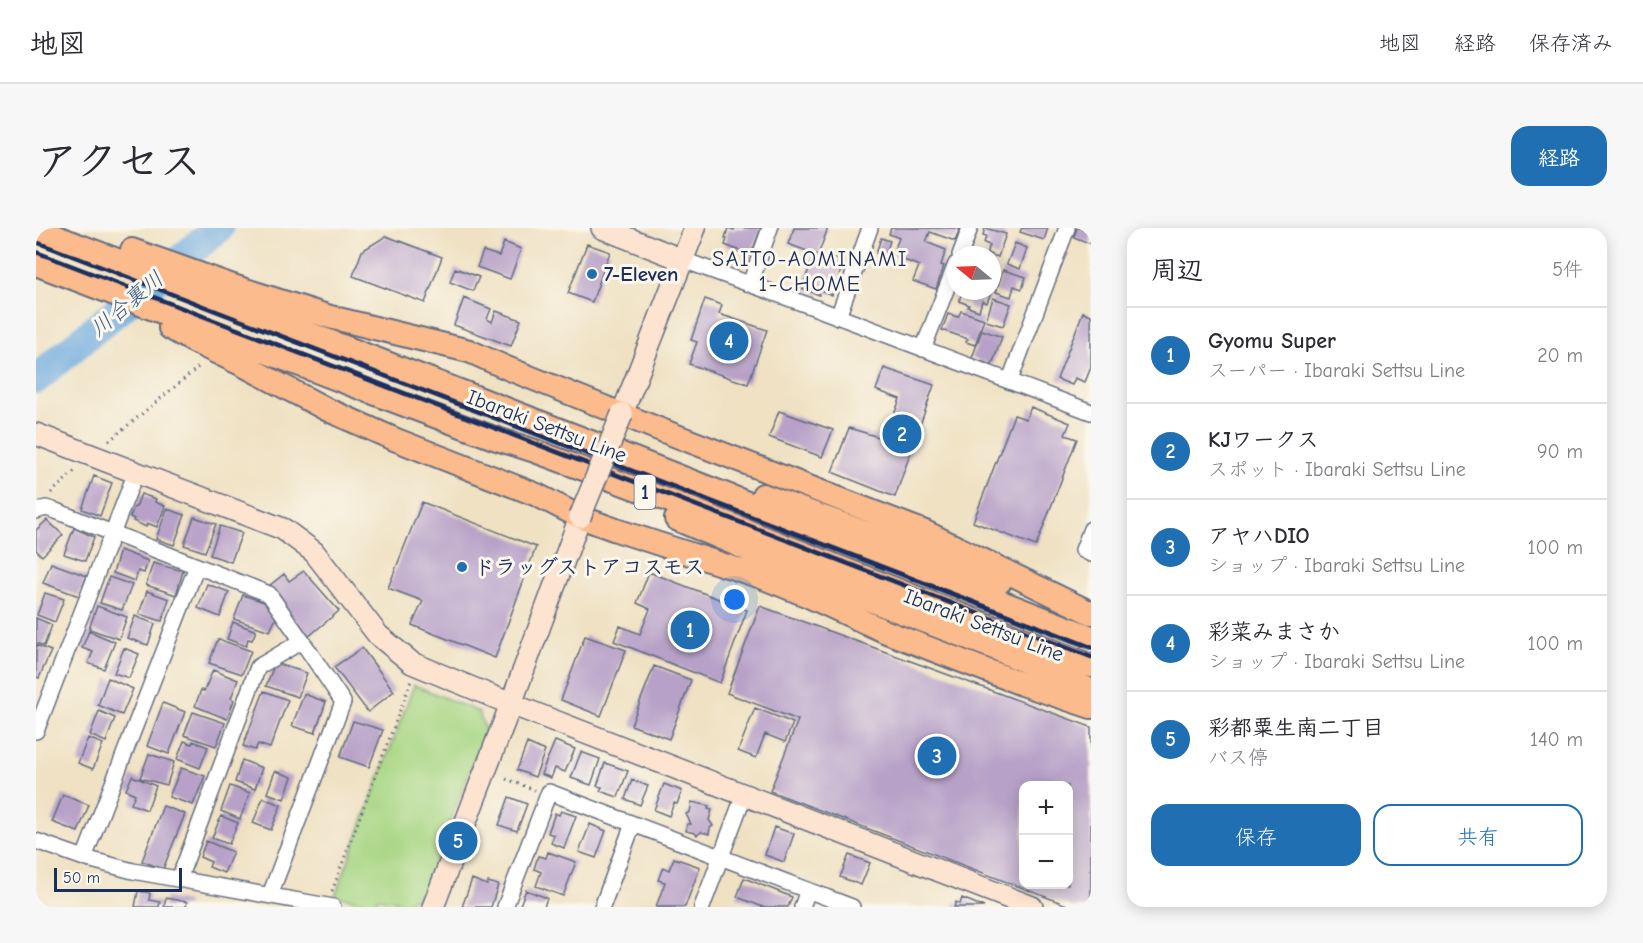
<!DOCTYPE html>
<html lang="ja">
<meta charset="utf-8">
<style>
:root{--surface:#fff;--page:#f7f7f7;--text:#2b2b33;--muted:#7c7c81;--line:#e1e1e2;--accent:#1f6fb2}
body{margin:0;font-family:"Comic Neue","Klee One",sans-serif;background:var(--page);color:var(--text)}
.controls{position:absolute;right:18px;bottom:18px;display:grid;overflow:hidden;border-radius:12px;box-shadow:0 3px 15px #0003}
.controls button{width:54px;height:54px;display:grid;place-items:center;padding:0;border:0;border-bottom:2px solid var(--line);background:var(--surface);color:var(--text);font:30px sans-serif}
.compass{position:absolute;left:911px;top:18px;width:54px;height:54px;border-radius:50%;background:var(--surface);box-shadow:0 3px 15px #0003;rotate:289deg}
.scale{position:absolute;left:18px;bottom:15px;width:128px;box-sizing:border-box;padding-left:6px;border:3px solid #1b2f5e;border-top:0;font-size:16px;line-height:21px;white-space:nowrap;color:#1b2f5e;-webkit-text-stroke:4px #fbf7ec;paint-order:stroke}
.you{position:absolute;left:699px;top:372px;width:21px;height:21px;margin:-15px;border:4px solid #fff;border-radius:50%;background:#1a73e8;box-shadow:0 0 0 9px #1a73e833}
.badge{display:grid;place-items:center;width:39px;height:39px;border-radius:50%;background:var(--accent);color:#fff;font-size:20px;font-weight:700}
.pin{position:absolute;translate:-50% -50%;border:3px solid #fff;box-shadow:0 2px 6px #0006}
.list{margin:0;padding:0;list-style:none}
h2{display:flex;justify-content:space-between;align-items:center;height:78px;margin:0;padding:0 24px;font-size:26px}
h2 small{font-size:20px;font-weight:400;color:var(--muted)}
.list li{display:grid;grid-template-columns:39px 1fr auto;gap:18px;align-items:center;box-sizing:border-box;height:96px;padding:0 24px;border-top:2px solid var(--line)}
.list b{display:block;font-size:22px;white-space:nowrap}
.list p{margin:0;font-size:20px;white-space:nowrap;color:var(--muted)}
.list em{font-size:20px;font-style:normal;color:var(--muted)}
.actions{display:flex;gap:12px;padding:18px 24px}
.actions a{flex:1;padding:14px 0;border:2px solid var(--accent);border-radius:18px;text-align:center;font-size:21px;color:var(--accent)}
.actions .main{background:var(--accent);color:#fff}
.map{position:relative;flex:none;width:1055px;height:679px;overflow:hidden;border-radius:18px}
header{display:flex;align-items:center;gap:36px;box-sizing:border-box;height:84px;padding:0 30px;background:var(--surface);border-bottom:2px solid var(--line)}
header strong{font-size:28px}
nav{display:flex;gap:33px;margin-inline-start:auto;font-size:21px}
.intro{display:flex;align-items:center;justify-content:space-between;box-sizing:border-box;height:144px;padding:0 36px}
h1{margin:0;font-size:42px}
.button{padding:15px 27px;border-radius:18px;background:var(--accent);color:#fff;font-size:21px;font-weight:700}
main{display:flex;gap:36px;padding:0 36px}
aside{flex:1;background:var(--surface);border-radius:18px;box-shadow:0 3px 15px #0003}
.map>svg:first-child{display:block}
.green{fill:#a7d683;stroke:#618270;stroke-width:1.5}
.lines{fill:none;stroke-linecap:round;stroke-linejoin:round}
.river{stroke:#6ca9dd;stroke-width:30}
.building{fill:#b7a1c8;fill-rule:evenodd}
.street-casing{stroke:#656d81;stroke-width:18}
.secondary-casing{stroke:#656d81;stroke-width:24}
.primary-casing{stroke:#656d81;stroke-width:26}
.path{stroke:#656d81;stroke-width:3;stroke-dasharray:1.5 4.5;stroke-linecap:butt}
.street{stroke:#fff;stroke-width:15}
.secondary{stroke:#fde4d1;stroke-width:21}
.primary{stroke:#fbbb8c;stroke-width:22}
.rail{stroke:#1b2f5e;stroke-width:4.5}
.secondary-bridge-casing{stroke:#656d81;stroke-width:24;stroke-linecap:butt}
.secondary-bridge{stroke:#fde4d1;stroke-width:21}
.poi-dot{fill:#1f6fb2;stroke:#fbf7ec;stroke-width:2}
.labels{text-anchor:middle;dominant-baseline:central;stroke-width:6;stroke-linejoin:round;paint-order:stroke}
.shield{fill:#fbf7ec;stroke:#5e6b89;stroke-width:1.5}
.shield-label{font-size:20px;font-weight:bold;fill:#1b2f5e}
.poi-label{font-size:21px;font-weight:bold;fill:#1b2f5e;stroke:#fbf7ec;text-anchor:start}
.street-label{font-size:21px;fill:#1b2f5e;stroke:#fbf7ec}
.neighbourhood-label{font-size:22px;letter-spacing:1.5px;fill:#1b2f5e;stroke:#fbf7ec}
.water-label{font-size:22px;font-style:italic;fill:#375a8a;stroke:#fbf7ec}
</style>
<header>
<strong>地図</strong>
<nav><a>地図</a><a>経路</a><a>保存済み</a></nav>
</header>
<div class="intro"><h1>アクセス</h1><a class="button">経路</a></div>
<main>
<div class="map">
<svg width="1055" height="679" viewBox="0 0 1055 679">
<rect width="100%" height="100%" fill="#fbf7ec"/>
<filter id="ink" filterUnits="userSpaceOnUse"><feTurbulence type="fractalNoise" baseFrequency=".0167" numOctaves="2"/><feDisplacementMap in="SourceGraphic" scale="12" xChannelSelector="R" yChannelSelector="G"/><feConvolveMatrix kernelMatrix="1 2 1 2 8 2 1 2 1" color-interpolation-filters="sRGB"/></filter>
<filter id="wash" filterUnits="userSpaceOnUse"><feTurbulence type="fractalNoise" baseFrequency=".008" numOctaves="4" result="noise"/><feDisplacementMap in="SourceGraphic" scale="24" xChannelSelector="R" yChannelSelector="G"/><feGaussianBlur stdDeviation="1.35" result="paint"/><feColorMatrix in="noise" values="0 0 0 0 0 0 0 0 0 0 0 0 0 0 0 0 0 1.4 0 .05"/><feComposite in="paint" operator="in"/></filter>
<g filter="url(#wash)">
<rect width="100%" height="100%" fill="#efe1c2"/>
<path class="green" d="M378 457 443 484 449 502 387 665 369 675 341 670 339 676 299 668Z"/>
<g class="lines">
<path class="river" d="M0 151 64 97 183 0"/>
</g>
<g id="blocks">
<path class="building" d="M692 0 698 2 699 0H725L715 27 689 17 691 10H689Z
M758 0H792L782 27 752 16Z
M855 0H924L919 13 894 4 890 14 910 22 905 37 908 38 900 61 877 53 883 38 861 29 862 25 858 23 863 10 853 6Z
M949 0 970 6 962 29 951 25 954 17 948 15 950 8 947 7Z
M986 0H1012L1008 12 984 4Z
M1041 0H1055V16L1038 9Z
M350 8 406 29 389 75 317 48 326 23Z
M845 10 854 13 849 28 840 25Z
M468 14 485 21 474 51 441 39 447 23 463 28Z
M979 15 991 20 984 41 971 36Z
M551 16 574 24 556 74 532 65Z
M793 28 808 34 796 67 784 62 783 67 766 60 777 30 790 35Z
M419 40 443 49 437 63 414 54Z
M967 42 990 49 986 61 978 58 975 69 960 64Z
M932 63H952L955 64 951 75 946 73 943 83 932 79 933 77 923 73 926 64 931 65Z
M428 70 455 81 451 91 456 94 460 83 485 92 475 118 418 97Z
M957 70 975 76 967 98 950 93Z
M669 71 686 77 683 86 731 102 712 156 653 136 661 114 655 112Z
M925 83 948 91 939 117 930 114 932 111 906 102 912 86 922 89Z
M1047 84 1055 87V139L1049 154 1039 150 1036 157 1021 151Z
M946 102 966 109 956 137 936 130Z
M848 140 898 157 859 269 796 244 813 200 849 211 864 171 840 162Z
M995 179 1034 195 1029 207 1041 211 1000 318 937 294 978 187 990 191Z
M743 183 797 202 786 229 733 209Z
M58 248 76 255 64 288 46 281Z
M105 266 120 271 119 274 129 278 121 299 111 295 110 299 97 293 98 291 94 289 98 279H100Z
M386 274 500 319 459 430 376 397 387 373 352 360Z
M131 281 149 287 138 317 120 311Z
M158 289 180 296 169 324 148 317Z
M11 292 27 307 6 328 0 322V302Z
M184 298 206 305 195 334 174 327Z
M38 300 58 309 49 333 28 326Z
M84 322 112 333 108 345 102 343 99 353 77 345Z
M15 335 51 348 43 368 7 355Z
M117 335 147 343 140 367 110 357Z
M268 343 303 383 272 409 233 358 248 346 253 353Z
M613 344 711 382 684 455 578 413 584 398 604 406 614 381 601 375Z
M73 349 96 357 86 382 64 375Z
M171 356 193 364 184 389 162 380Z
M111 363 133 371 126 393 103 386Z
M9 365 28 371 19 394 1 387Z
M207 367 228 374 241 388 234 403 198 391Z
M61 378 91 389 83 411 53 401Z
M724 378 1055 499V679H1036L734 563 762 492 691 465ZM987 558H1032V656H987Z
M99 388 119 396 112 417 91 410Z
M0 390 16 397 8 418 0 415Z
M197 394 220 403 216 412 212 411 210 418 191 411Z
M53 403 79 414 68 441 52 435 57 424 46 420Z
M549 408 590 422 565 488 525 472Z
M182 411 215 423 206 446 173 435Z
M0 417 15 423 3 450 0 449Z
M88 420 103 426 93 450 78 445Z
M326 420 358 463 332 484 298 439Z
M239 435 271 445 262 469 230 458Z
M618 438 655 452 633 511 595 497Z
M177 442 202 452 195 470 198 472 191 491 159 478 165 462 168 463Z
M72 450 97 461 86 487 62 477Z
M228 463 252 472 234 520 222 516 219 522 207 518Z
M268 466 290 474 279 505 256 498Z
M127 475 149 484 133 526 111 518Z
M719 480 757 495 749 514 729 506 720 530 702 523Z
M63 483 79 490 70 514 54 507Z
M157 484 189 495 180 518 148 507Z
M317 493 347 502 333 539 304 529Z
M52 510 67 516 57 541 42 535Z
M148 513 156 516 157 513 172 519 164 540 141 531Z
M519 513 539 521 529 544 519 540 515 550 505 546Z
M491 515 509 523 499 549 481 542Z
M545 524 564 531 555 557 535 550Z
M113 526 138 534 131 557 104 550Z
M206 532 226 540 219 561 199 554Z
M569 535 592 543 582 569 564 563 566 559 561 558Z
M145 540 169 548 157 577 133 569Z
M239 543 256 549 248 571 231 565Z
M96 548 120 558 111 582 95 576 99 566 90 562Z
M596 552 612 558 604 577 589 571Z
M628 556 646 563 641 576 638 575 633 588 618 582Z
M194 558 214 565 204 591 185 583Z
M27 567 53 577 42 604 16 594Z
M473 569 491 576 481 603 463 597Z
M227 570 245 577 235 602 217 595Z
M656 574 673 578 672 581 676 582 673 592 677 598 674 600 673 606 665 604 661 607 659 605 650 603 651 596H655L650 586 654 584Z
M127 578 149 586 127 641 106 633Z
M525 583 540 588 528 620 515 615 518 607 512 605 519 585 523 587Z
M185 588 202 595 193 616 176 610Z
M554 596 570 603 560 630 543 624Z
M738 599 758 606 748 634 729 627Z
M170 613 197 624 188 645 173 639 175 634 164 629Z
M512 624 540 634 527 668 500 658 505 644 498 641 502 628 510 630Z
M813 627 834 635 825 657 804 649Z
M638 630 664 639 649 679H620L629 654 622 652 627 639 633 642Z
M708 650 756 669 752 679H727L701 669Z
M436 651 451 657 452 654 462 657 455 679H426Z
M490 662 511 670 508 679H490L484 677Z
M102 663 114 665 113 672 124 674 123 679H99Z
M130 670 151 674 150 679H128Z
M926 670 948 679H918L920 674 924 676Z"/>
</g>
</g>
<g filter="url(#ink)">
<use href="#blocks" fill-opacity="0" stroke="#656d81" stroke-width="1.5"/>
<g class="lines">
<g class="street-casing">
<path id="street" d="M924 27 934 0
M647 32 777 79 1055 184
M714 56 734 0
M802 89 834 0
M887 121 920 36
M974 152 1031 0
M0 283 10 280 20 283 161 338 48 630
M1055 301 1047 322 1055 326
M161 338 233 366 266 413
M0 503 100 244
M0 613 48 630 97 643 297 679
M143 651 222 439 266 413 307 474 234 667
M469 679 513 564 816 679
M566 679 597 596
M666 679 708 567
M766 679 772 662"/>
</g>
<g class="secondary-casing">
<path id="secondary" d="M566 0 647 32
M586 186 659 0
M0 206 247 301 278 324 342 407 376 435 475 476 996 679
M397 679 475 476 544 289"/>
</g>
<g class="primary-casing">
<path id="primary" d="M0 1 442 170 1055 409
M96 22 197 58 294 89 433 123 471 140 620 200 889 304 1055 385
M0 36 369 177 458 210 496 222 650 279 1055 438
M134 100 155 112 207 137 290 181 358 211 501 267 544 289 580 302 725 349 770 367 848 403 986 456 1055 479
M727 267 964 354
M640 291 800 359 958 420 1055 462"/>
</g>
<path class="path" d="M73 213 165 137
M15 265 41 241
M470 551 499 562
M296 663 375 453"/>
<use href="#street" class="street"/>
<use href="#secondary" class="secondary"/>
<use href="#primary" class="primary"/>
<path class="rail" d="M0 14 1055 419
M0 24 1055 429"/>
<g class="secondary-bridge-casing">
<path id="secondary-bridge" d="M544 289 586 186"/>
</g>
<use href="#secondary-bridge" class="secondary-bridge"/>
</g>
</g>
<g class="poi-dot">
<circle cx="556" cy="46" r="6"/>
<circle cx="426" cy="339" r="6"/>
</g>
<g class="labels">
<rect class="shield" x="598.5" y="247" width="21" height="34" rx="4.5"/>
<g class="shield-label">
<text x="609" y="264">1</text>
</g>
<g class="poi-label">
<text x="568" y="46">7-Eleven</text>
<text x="438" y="339">ドラッグストアコスモス</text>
</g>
<g class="street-label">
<text transform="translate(511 198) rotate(21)">Ibaraki Settsu Line</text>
<text transform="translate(948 397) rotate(21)">Ibaraki Settsu Line</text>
</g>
<g class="neighbourhood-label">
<text x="774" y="31">SAITO-AOMINAMI<tspan x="774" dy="25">1-CHOME</tspan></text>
</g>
<g class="water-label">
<text transform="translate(91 76) rotate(-40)">川合裏川</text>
</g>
</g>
</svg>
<div class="controls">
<button>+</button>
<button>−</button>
</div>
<svg class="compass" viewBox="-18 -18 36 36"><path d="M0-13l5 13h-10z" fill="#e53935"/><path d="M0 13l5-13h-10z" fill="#7c7c81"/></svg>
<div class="scale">50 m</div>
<div class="you"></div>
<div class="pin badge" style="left:654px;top:402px">1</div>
<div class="pin badge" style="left:866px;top:206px">2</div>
<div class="pin badge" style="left:901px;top:528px">3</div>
<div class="pin badge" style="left:693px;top:113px">4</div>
<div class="pin badge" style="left:422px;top:613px">5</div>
</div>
<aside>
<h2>周辺<small>5件</small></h2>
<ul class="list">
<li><span class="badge">1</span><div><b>Gyomu Super</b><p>スーパー · Ibaraki Settsu Line</p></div><em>20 m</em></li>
<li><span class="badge">2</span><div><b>KJワークス</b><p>スポット · Ibaraki Settsu Line</p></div><em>90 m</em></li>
<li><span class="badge">3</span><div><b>アヤハDIO</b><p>ショップ · Ibaraki Settsu Line</p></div><em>100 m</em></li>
<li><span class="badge">4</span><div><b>彩菜みまさか</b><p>ショップ · Ibaraki Settsu Line</p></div><em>100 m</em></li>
<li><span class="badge">5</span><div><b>彩都粟生南二丁目</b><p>バス停</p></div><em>140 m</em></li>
</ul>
<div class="actions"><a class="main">保存</a><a>共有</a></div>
</aside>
</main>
